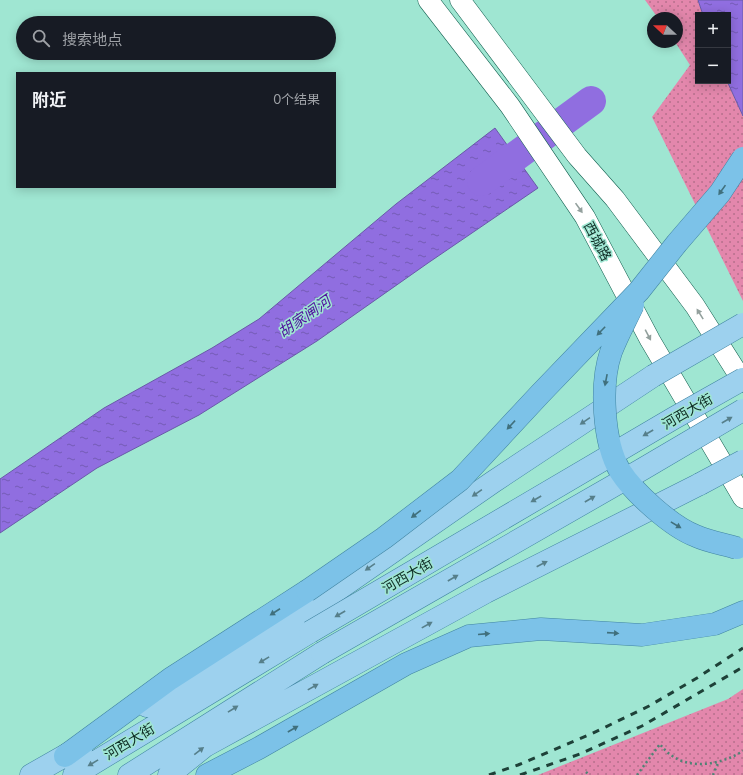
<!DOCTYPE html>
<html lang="zh">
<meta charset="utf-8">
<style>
:root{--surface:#171b24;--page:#20242c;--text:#f1f3f6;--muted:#9ea1a6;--line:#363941}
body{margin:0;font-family:Lato,"Noto Sans SC",sans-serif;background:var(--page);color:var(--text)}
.controls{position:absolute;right:12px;top:12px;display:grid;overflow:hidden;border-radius:0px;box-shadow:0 2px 10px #0003}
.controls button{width:36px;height:36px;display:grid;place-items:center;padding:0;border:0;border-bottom:1px solid var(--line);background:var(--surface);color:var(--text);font:20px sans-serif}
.compass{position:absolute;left:647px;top:12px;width:36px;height:36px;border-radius:50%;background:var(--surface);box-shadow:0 2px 10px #0003;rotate:292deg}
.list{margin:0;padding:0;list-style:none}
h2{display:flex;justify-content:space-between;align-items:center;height:52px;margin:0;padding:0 16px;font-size:17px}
h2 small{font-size:13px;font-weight:400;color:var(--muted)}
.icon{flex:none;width:22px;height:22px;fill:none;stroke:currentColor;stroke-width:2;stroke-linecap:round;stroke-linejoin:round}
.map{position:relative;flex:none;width:743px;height:775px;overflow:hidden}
.search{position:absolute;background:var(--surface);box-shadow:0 2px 10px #0003;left:16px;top:16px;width:320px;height:44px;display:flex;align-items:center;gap:10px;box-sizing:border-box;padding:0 14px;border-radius:22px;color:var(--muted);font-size:15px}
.panel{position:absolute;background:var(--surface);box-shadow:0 2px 10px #0003;left:16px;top:72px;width:320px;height:116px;border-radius:0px}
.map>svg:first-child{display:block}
.park{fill:url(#park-dots)}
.water{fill:url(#water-ripples);stroke:#695aa8}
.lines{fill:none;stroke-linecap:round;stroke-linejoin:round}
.river{stroke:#906ee0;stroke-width:30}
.tertiary-casing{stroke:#105e4e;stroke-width:21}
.primary-casing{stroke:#4084a1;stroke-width:23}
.trunk-casing{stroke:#4084a1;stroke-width:23}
.path{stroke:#518275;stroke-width:2.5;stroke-dasharray:2 3;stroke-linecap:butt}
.tertiary{stroke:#fff;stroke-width:20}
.primary{stroke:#9dd1ee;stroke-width:22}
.trunk{stroke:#7cc2e8;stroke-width:22}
.rail{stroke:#1e4138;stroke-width:3;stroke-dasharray:7 7;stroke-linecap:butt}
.primary-bridge-casing{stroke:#4084a1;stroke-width:23;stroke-linecap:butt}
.trunk-bridge-casing{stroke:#4084a1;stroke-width:23;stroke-linecap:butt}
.primary-bridge{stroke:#9dd1ee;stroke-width:22}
.trunk-bridge{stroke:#7cc2e8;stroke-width:22}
.oneway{fill:#40707d}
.oneway2{fill:#93a09d}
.oneway3{fill:#567f8a}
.labels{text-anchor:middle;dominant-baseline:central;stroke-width:3;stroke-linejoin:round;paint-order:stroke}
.street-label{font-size:14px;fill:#0f2d26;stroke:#9fe6d2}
.water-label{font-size:15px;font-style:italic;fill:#50119e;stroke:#9fe6d2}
</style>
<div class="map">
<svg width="743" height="775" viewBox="0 0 743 775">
<defs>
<pattern id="park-dots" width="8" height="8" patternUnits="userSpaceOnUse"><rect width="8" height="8" fill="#e387ac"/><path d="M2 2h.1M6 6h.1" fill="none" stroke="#b66f8c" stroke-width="1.8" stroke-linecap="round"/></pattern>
<pattern id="water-ripples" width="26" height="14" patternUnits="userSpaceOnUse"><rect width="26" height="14" fill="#906ee0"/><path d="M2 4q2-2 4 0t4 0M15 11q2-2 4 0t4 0" fill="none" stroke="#745bb5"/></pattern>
</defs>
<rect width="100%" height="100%" fill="#9fe6d2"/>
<path class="park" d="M645 0H698L703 15H698V81H727L743 116V301L652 117 690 65 675 42H677V18H658Z
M743 689V775H538L728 699Z"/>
<path class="water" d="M698 0H743V116L727 81H728V15H703Z
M495 128 538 188 428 263 317 341 199 415 97 468 0 533V479L104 408 212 348 259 319 396 204Z"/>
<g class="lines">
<path class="river" d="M482 181 591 101"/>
<g class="tertiary-casing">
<path id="tertiary" d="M428 0 510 106 585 217 650 340 743 498
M460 0 577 156 615 199 695 306 743 382"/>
</g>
<g class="primary-casing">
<path id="primary" d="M147 706 320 602 493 482 653 376
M31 775 82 746
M74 775 310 632
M129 775 322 653
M169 775 205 746 486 592 700 484"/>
</g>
<g class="trunk-casing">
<path id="trunk" d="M65 756 170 679 307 591
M207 775 259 748 406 664 469 636 541 629 642 635 715 624 743 612"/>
</g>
<path class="path" d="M586 772 589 775
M637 775 660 744C680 772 717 767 743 751
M713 775 718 763"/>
<use href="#tertiary" class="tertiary"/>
<use href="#primary" class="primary"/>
<use href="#trunk" class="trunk"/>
<path class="rail" d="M489 775 518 765 591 734 649 706 697 678 743 648
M520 775 580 754 642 726 743 667"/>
<g class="primary-bridge-casing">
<path id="primary-bridge" d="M653 376 743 324
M700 484 743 461
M310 632 674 418 743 379
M322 653 641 470 743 410"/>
</g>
<g class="trunk-bridge-casing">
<path id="trunk-bridge" d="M633 305C626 320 617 336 611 352 600 384 603 442 620 471 634 493 672 527 696 536 709 542 724 544 737 548
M307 591 384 538 460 480 540 394 639 291 677 243 720 193 743 158"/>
</g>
<use href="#primary-bridge" class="primary-bridge"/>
<use href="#trunk-bridge" class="trunk-bridge"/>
</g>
<defs><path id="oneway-solid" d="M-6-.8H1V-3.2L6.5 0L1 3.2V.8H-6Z"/></defs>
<g class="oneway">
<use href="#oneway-solid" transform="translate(722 190) rotate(125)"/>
<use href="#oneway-solid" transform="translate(601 331) rotate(134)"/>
<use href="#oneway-solid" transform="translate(606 380) rotate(101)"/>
<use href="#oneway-solid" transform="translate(511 425) rotate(133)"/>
<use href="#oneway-solid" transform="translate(416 514) rotate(143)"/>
<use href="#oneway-solid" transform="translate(676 525) rotate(31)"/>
<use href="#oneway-solid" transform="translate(275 612) rotate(147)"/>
<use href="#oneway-solid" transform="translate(613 633) rotate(4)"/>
<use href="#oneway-solid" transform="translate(484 634) rotate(-5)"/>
<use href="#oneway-solid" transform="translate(293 729) rotate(-30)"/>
</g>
<g class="oneway2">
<use href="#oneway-solid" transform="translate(579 208) rotate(55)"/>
<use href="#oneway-solid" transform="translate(700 314) rotate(-122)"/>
<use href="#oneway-solid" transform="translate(648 335) rotate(62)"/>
</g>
<g class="oneway3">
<use href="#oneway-solid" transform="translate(727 420) rotate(-30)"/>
<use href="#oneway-solid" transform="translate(585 421) rotate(146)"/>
<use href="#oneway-solid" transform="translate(648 433) rotate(150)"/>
<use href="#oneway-solid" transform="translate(477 493) rotate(145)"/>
<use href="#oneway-solid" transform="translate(536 499) rotate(150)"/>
<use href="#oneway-solid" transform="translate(590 499) rotate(-30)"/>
<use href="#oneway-solid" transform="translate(542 564) rotate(-27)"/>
<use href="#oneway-solid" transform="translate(370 567) rotate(145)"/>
<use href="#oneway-solid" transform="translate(453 578) rotate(-30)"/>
<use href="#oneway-solid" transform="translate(340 614) rotate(150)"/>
<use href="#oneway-solid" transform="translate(427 625) rotate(-29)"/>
<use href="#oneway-solid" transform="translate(264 660) rotate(149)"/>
<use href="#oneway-solid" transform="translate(313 687) rotate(-29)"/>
<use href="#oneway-solid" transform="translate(233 709) rotate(-32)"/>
<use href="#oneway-solid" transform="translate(199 751) rotate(-38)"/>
<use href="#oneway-solid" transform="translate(93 763) rotate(149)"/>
</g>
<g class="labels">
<g class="street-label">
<text transform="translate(598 241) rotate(62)">西城路</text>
<text transform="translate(687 411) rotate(-30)">河西大街</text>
<text transform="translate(407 575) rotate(-30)">河西大街</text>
<text transform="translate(129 741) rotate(-31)">河西大街</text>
</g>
<g class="water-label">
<text transform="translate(304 316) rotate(-35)">胡家闸河</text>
</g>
</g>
</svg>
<div class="controls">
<button>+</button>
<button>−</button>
</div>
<svg class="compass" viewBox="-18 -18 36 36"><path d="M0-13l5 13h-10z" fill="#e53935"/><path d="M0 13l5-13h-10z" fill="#9ea1a6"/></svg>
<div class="search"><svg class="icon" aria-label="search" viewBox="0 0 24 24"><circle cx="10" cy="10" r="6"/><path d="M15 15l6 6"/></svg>搜索地点</div>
<section class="panel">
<h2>附近<small>0个结果</small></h2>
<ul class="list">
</ul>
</section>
</div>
